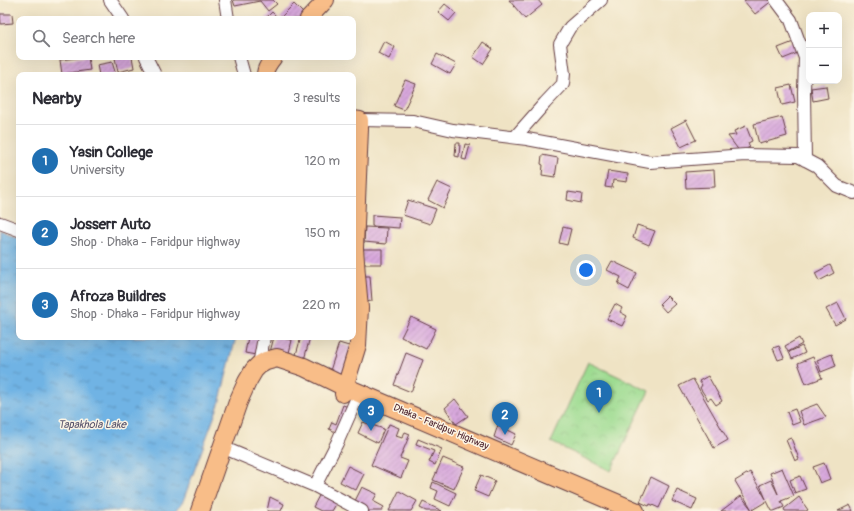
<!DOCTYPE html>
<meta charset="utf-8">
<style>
:root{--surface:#fff;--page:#f2f2f3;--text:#2b2b33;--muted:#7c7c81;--line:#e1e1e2;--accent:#1f6fb2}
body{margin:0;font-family:Pangolin,sans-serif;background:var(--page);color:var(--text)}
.controls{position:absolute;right:12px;top:12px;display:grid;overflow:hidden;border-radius:8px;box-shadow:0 4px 16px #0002}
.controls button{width:36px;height:36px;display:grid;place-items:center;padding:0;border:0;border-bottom:1px solid var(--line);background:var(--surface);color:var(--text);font:20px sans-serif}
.you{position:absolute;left:586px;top:270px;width:14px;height:14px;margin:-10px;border:3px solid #fff;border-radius:50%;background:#1a73e8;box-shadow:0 0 0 6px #1a73e833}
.badge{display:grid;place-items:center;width:26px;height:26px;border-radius:50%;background:var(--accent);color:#fff;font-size:13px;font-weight:700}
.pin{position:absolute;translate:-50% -33px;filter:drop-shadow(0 1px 2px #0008)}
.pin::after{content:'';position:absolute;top:21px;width:14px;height:12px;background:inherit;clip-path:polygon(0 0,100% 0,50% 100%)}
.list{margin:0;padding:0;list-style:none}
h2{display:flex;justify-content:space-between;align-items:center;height:52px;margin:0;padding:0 16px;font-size:17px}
h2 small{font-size:13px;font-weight:400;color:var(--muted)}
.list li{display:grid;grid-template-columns:26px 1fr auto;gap:12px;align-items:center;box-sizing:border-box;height:72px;padding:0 16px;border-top:1px solid var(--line)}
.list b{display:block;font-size:15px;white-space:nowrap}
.list p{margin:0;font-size:13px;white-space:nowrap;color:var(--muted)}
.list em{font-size:13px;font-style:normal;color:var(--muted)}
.icon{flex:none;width:22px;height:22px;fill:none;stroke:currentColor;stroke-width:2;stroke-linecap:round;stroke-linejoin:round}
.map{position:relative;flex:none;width:854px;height:511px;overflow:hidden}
.search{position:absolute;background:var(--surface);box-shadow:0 4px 16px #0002;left:16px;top:16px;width:340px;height:44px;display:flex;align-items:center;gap:10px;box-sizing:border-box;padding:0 14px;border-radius:8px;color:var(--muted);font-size:15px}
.panel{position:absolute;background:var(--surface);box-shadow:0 4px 16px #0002;left:16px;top:72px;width:340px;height:268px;border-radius:8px}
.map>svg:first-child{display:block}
.park{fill:url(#park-crowns);stroke:#737d5e}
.water{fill:url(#water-ripples);stroke:#5c6988}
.building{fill:url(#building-hatch)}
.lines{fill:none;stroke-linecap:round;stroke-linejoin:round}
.minor-casing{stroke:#633c42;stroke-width:14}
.major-casing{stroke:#633c42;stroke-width:18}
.highway-casing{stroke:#633c42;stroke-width:20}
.minor{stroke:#fff;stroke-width:12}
.major{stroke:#f8bd88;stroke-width:16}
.highway{stroke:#f8bd88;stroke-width:18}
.labels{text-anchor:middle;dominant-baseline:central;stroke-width:3;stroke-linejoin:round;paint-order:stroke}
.street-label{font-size:10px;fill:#4a1f2b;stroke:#fcf5e5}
.water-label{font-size:11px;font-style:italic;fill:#57536c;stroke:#fcf5e5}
</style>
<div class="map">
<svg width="854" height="511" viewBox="0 0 854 511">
<defs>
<pattern id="park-crowns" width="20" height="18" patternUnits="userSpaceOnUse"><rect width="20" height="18" fill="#9cdb90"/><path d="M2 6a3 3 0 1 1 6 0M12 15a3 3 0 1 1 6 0" fill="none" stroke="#88bc7c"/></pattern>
<pattern id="water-ripples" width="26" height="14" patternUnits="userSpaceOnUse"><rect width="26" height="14" fill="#6fb3e4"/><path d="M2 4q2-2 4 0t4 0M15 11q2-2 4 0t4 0" fill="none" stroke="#5d91b9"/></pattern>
<pattern id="building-hatch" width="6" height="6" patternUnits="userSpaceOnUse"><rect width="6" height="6" fill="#d8a8dd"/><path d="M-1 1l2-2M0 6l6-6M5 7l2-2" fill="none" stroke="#b188b3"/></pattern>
</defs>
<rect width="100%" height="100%" fill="#fcf5e5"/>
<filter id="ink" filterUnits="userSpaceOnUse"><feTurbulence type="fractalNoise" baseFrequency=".025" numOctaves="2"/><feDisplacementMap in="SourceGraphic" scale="8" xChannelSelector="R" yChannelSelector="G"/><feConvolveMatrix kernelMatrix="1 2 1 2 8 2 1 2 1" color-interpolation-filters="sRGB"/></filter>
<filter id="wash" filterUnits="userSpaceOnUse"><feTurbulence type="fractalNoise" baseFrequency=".012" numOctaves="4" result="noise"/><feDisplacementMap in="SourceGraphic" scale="16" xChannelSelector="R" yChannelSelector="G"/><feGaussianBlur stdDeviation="0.9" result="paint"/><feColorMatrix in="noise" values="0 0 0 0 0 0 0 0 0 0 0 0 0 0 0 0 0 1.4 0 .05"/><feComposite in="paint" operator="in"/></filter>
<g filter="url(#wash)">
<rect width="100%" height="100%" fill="#efe3c4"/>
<path class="park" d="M588 362 649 391 611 471 551 442Z"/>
<path class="water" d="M0 230 19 239V337H236L219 404 183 501 176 511H0Z"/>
<g id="blocks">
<path class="building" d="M233 0H273L277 4 268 11 260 1 235 6Z
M509 0H538L542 5 525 19Z
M746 0H773L755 14 744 1Z
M294 4 306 16 304 19H279Z
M445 4 456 13 449 21 438 12Z
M272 12 279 19H265Z
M0 14H12L13 23 1 24Z
M384 41 395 47 389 59 378 53Z
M796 41 800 52 783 59 778 48Z
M483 42 493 49 483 64 473 57Z
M437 54 456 64 450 74 432 64Z
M84 57H88L90 70 62 74 60 60Z
M121 57H132L134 68 118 72 115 58Z
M112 62 116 75H99L97 65Z
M405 80 416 84 404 110 394 106Z
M791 85 795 102 782 105 778 88Z
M826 86 828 98 813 101 811 88Z
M782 117 787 136 759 144 754 124Z
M686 120 696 140 681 147 671 128Z
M746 126 752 141 748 143 750 147 740 152 728 136 736 135 734 131Z
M456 143H460L459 157 455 156Z
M465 144 470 145 466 160 462 159Z
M542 155 558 158 555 177 542 175 543 165 541 164Z
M714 170 715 187 686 188 685 172Z
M608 171 628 174 627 182 613 180 612 188 605 187Z
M437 182 452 189 443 208 428 200Z
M568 192 582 194 581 203 567 200Z
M408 200 436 209 430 224 403 215Z
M372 215 400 217 399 228 372 226Z
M637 225 655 231 649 245 633 238Z
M365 227 387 228 386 244 364 242Z
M563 227 571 229 567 245 559 243Z
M362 249H382V264H362Z
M612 261 637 273 629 290 618 284 621 277 607 270Z
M830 265 834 273 819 281 815 273Z
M361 276H370L372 301 363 302Z
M667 296 675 304 666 312 659 304Z
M838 303 846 319 835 325 826 309Z
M615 304 622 308 620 312 627 316 622 326 607 319Z
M411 317 436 329 426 349 401 337Z
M248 337 253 338V337H260L256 355 245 353Z
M274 337H278L292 340 288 357 270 352Z
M301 337H310L304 360 295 358Z
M799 338 802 344 788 352 785 346Z
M339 343 352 347 342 381 328 377Z
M779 346 784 358 778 360 773 348Z
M802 346 805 353 792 359 789 352Z
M406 353 423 360 411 392 394 385Z
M832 354 836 366 821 372 817 360Z
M813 357 822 378 806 384 798 363Z
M708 376 722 401 716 405 711 398 708 400 700 388 702 385 699 381Z
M693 379 728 440 714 448 679 386Z
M455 399 468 416 456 424 445 408Z
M817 404 826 417 804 425 799 411Z
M343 405 351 408 340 434 329 429 332 422 336 424Z
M795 409 800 422 792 425 787 412Z
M363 422 384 429 378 443 358 433Z
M389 424 399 428 396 436 402 438 405 432 410 434 400 458 408 461 401 478 371 465Z
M498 425 516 434 511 445 494 437Z
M791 438 799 459 795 461 786 440Z
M418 439 442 449 435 465 429 462 434 451 416 444Z
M443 458 464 467 454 489 433 480Z
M824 463 830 479 820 483 813 467Z
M348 466 364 474 356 490 340 482Z
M782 468 794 496 781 501 784 507 774 511H772L767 501 752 510 735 481 750 472 766 499 760 485 771 480 778 494 770 473Z
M481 475 495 481 488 497 474 491Z
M800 476 806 489 795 493 790 480Z
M651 477 669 486 659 508 650 504 649 506 640 502Z
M433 482 456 493 450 506 435 499 438 491 431 488Z
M362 487 377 494 373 501 384 507 382 511H368L354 503Z
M677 490 697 499 692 510 672 501Z
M399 491 417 501 411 511H389Z
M321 492 338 501 332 511H321L313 507Z
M741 496 753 511H721Z
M270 497 284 504 281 511H267Z
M799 497 808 510 806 511H785L784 509Z
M423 502 442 511H426L420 508Z
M850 505 853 511H838Z"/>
</g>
</g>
<g filter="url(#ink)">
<use href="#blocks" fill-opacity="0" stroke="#633c42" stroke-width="1"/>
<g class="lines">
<g class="minor-casing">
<path id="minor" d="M110 0 123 19
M225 0 228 19
M776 0 791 20 805 58 804 92 805 160
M146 57 155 75
M239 57 244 75
M360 120 413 121 453 130 527 139 650 162 745 155 798 156 817 166 837 186 854 193
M515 137 545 103 563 84 564 74 560 44 570 27 601 0
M0 223 19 230
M259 365 264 337
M229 450 315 486 362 511
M315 486 337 443 356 400"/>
</g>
<g class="major-casing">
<path id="major" d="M308 19 326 0
M265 75C265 68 270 62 274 57
M343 394 358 345 360 308 357 275 355 248 360 129V120L353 119"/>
</g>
<g class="highway-casing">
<path id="highway" d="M200 511 238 402 247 382 254 370 259 365 266 361 277 358 304 367 345 387 635 511"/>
</g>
<use href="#minor" class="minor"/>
<use href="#major" class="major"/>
<use href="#highway" class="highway"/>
</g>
</g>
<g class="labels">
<g class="street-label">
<text transform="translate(441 427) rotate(23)">Dhaka - Faridpur Highway</text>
</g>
<g class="water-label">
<text x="92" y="424">Tapakhola Lake</text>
</g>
</g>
</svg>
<div class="controls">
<button>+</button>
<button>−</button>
</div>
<div class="you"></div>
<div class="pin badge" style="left:599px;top:413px">1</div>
<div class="pin badge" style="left:505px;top:435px">2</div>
<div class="pin badge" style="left:371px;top:431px">3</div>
<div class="search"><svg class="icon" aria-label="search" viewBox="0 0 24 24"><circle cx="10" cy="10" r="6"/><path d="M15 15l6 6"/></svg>Search here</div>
<section class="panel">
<h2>Nearby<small>3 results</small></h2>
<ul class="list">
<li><span class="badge">1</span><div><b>Yasin College</b><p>University</p></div><em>120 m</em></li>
<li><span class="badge">2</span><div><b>Josserr Auto</b><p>Shop · Dhaka - Faridpur Highway</p></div><em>150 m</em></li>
<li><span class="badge">3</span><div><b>Afroza Buildres</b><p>Shop · Dhaka - Faridpur Highway</p></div><em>220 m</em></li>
</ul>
</section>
</div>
